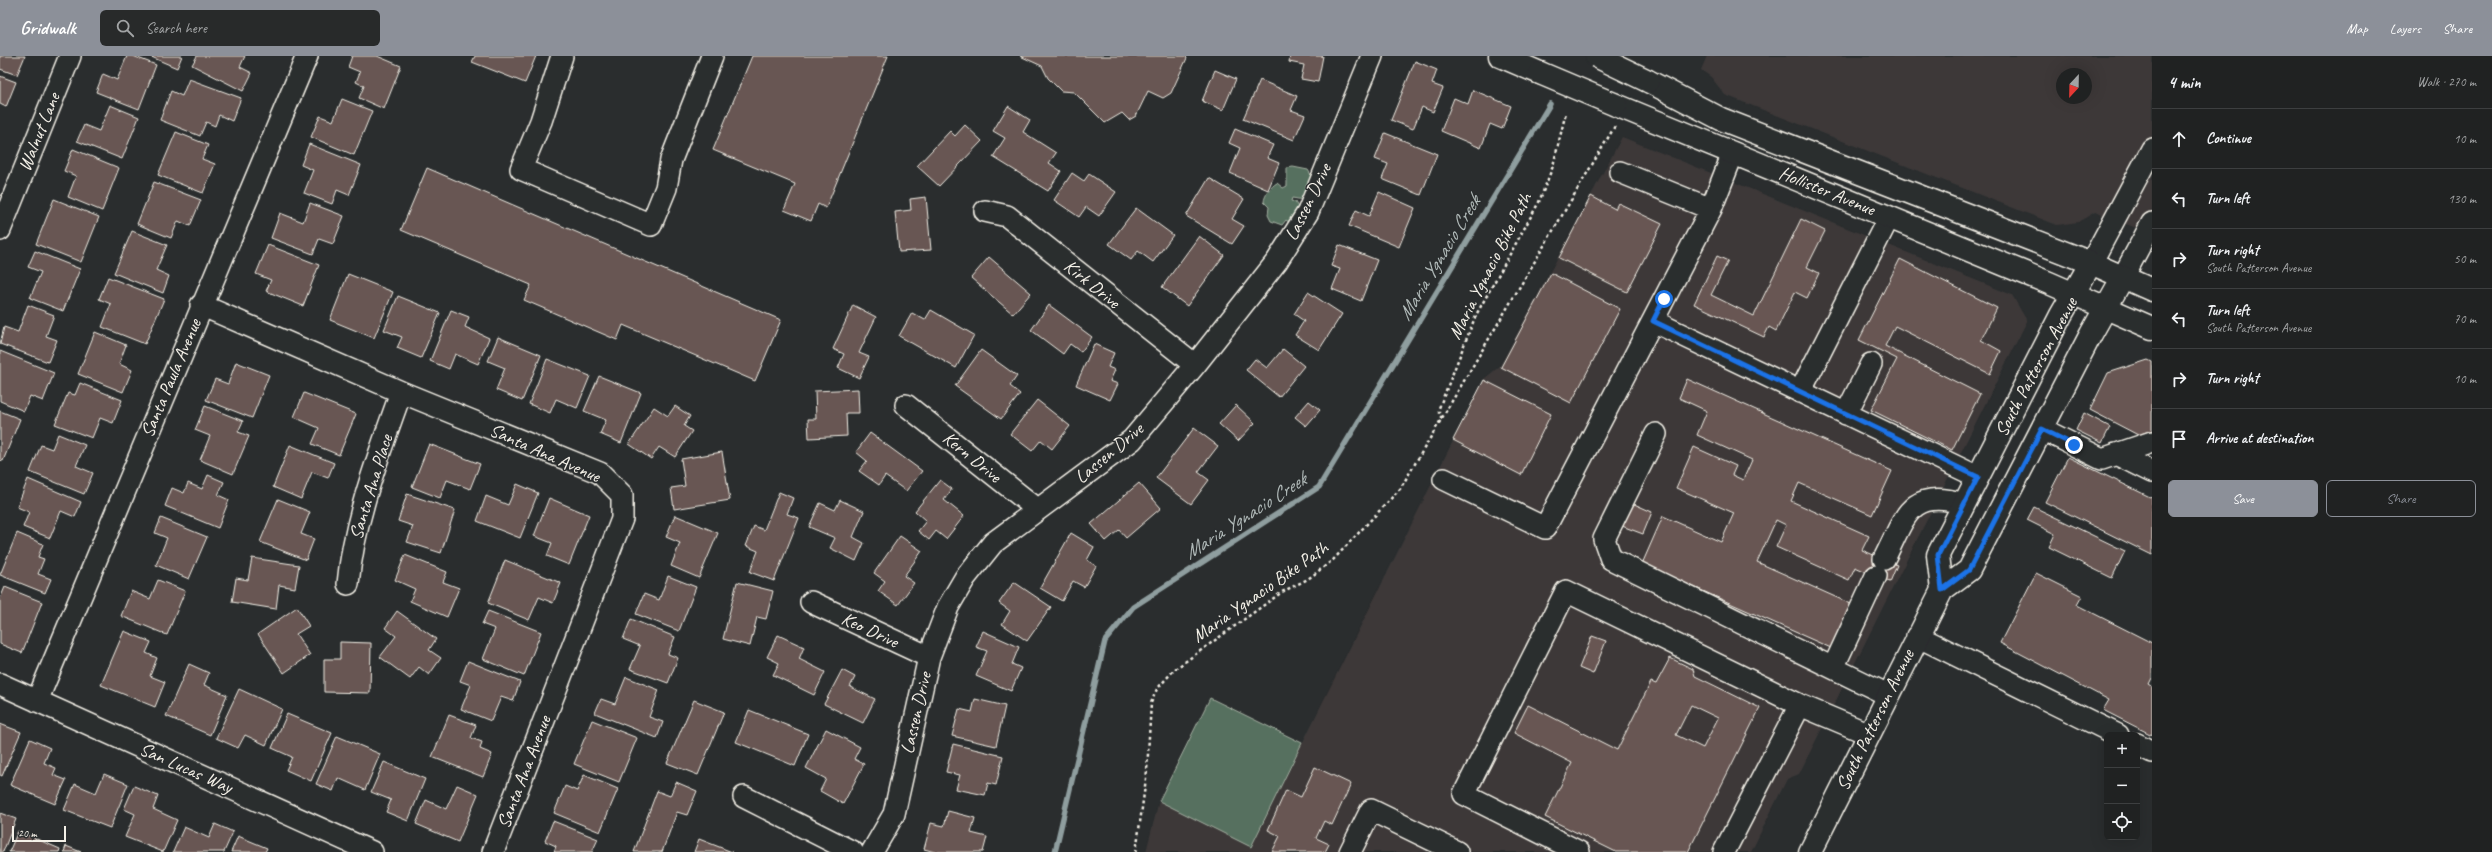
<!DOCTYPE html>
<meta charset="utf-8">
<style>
:root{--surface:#202222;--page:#282a2a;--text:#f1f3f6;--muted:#a2a4a5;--line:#3d3f40;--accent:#8c9099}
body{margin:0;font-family:Caveat,sans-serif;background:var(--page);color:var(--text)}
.controls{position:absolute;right:12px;bottom:12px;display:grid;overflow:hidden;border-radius:6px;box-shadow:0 4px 16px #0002}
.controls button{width:36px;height:36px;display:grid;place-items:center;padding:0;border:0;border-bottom:1px solid var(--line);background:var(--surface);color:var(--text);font:20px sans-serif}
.compass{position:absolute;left:2056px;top:12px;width:36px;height:36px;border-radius:50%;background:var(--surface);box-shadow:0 4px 16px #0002;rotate:202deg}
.scale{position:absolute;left:12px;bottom:10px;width:54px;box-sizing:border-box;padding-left:4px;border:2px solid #f4f1e8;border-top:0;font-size:11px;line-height:14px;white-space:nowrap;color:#f4f1e8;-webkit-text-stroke:3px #2a2d2e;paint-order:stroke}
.stop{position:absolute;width:12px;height:12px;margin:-9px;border:3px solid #1a73e8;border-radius:50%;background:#fff}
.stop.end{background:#1a73e8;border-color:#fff;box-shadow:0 1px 4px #0008}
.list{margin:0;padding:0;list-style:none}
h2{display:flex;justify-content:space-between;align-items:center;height:52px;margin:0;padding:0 16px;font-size:17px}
h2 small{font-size:13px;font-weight:400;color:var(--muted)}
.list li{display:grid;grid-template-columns:26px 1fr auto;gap:12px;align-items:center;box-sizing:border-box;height:60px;padding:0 16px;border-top:1px solid var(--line)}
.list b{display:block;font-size:15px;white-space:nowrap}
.list p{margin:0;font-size:13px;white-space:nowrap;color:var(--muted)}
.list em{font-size:13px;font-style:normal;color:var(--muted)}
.actions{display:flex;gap:8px;padding:12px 16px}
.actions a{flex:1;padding:9px 0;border:1px solid var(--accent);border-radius:6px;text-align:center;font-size:14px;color:var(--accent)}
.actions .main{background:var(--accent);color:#fff}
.icon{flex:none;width:22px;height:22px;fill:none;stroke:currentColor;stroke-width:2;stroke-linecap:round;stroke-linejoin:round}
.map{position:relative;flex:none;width:2152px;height:796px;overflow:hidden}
header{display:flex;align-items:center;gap:24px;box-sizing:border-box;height:56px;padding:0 20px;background:var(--accent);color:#fff}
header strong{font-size:19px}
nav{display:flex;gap:22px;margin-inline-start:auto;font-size:14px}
.search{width:280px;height:36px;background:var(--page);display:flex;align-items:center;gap:10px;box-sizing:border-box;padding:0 14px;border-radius:6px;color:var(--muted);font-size:15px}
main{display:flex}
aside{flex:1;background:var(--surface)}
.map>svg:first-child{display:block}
.built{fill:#3d3939;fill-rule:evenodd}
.green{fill:#56705e;stroke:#a5b0a3}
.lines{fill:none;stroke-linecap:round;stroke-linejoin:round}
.stream{stroke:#8f9e9f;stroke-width:5.5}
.building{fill:#685653;stroke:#f4f1e8;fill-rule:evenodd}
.minor-casing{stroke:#f4f1e8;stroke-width:24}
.major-casing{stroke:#f4f1e8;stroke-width:25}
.path{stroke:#f4f1e8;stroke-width:2.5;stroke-dasharray:3 3;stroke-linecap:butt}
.minor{stroke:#2a2d2e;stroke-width:21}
.major{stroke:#2a2d2e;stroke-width:22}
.major-bridge-casing{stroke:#f4f1e8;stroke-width:25;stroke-linecap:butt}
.major-bridge{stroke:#2a2d2e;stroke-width:22}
.route{stroke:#1a73e8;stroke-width:5}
.labels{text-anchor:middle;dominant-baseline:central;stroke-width:3;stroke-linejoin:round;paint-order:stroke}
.street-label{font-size:19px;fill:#f4f1e8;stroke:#2a2d2e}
.water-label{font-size:20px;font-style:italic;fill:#b0b9b8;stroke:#2a2d2e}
</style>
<header>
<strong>Gridwalk</strong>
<div class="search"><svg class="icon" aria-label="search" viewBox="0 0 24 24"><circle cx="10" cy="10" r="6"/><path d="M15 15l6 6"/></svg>Search here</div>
<nav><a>Map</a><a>Layers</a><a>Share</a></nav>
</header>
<main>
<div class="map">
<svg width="2152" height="796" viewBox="0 0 2152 796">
<rect width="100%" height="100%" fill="#2a2d2e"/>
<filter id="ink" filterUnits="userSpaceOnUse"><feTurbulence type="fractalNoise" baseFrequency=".025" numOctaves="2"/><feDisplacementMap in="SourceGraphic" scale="8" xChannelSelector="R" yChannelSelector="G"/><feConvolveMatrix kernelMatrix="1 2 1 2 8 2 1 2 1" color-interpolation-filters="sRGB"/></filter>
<g filter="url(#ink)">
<path class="built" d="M1707 0H2152V178L2095 156 2078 166 2057 169 1725 39 1711 21 1701 14ZM2062 18H2086V42H2062Z
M1622 81 2012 239 2027 265 1799 718 1787 723 1751 796H1146L1159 745 1251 790 1484 323 1500 310Z"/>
<path class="green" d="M1293 111 1308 114 1315 125 1304 144 1292 142 1291 145 1295 146 1300 155 1290 167 1286 164 1282 169 1271 165 1268 159 1269 151 1264 146C1264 140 1271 130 1277 127L1283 132 1287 130V112Z
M1210 642 1302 687 1251 791 1159 745Z"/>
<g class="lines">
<path class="stream" d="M1055 796 1105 585 1133 551 1319 431 1550 48"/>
</g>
<path class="building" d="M0 0H25L17 19 0 13Z
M127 0H133L156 9 139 53 96 36 103 18 117 24Z
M149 0H182L177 12Z
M197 0H245L240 11 252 17 243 35 192 9Z
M352 0H377L401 10 384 53 359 42 364 30 356 26 360 16 348 11Z
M475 0H536L525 27 472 6Z
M752 0H888L826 152 818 148 811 165 784 154 795 128 713 94Z
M1020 0H1185L1187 2 1171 37 1163 42 1148 35 1136 60 1129 64 1122 57 1105 67 1074 36 1061 35 1048 22 1042 10Z
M1290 0H1323L1318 26 1301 23 1304 9 1289 6Z
M1415 5 1437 14 1432 28 1443 32 1433 56 1422 51 1413 73 1391 64Z
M1215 14 1236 23 1223 54 1202 45Z
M0 20 16 26 6 51 0 48Z
M189 23 241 42 232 65 219 59 215 70 206 66 200 80 160 64 171 35 182 40Z
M1260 24 1297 40 1291 54 1305 59 1294 84 1243 63Z
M1473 34 1511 50 1502 73 1490 68 1481 92 1441 75 1454 42 1468 48Z
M342 43 372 55 354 99 311 81 320 60 333 65Z
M110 49 139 61 122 103 77 85 84 69 99 75Z
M1008 50 1030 64 1023 76 1056 97 1049 107 1061 115 1048 135 993 101 1005 82 993 75Z
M965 69 982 85 939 130 917 110 950 75 955 80Z
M1235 73 1273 89 1267 102 1279 107 1268 134 1230 117 1240 92 1229 87Z
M176 76 208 89 202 103 215 108 203 137 158 119Z
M1385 77 1437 98 1421 139 1382 123 1388 108 1375 103Z
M309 88 361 109 349 139 337 134 332 148 304 137 313 114 301 109Z
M73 93 119 112 102 155 68 141 76 120 64 115Z
M427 112 781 264 755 325 623 269 617 284 524 244 531 229 401 174Z
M1072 117 1084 125 1089 118 1116 136 1099 160 1086 151 1079 161 1054 144Z
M1209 122 1244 143 1232 163 1244 170 1232 188 1186 160Z
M154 126 201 144 190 170 178 165 171 182 137 168Z
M1379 136 1415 152 1399 191 1349 170 1356 154 1369 160Z
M1591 140 1615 153 1618 147 1662 168 1627 236 1559 202Z
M926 141 931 194 899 196 895 156 911 154 910 143Z
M54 143 99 161 81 206 36 188Z
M310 147 344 160 333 188 319 183 313 198 271 182 280 157 303 166Z
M1136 152 1173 179 1153 206 1138 195 1131 204 1109 188Z
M1801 163 1825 175 1807 211 1819 217 1807 242 1795 236 1776 275 1769 271 1764 281 1694 248 1717 200 1728 205 1711 239 1754 260Z
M132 175 167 189 156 214 169 220 163 237 114 217Z
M1199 180 1224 199 1187 250 1162 231Z
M268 189 319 209 303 250 266 235 271 224 256 218Z
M1339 189 1377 204 1361 245 1332 233 1340 213 1331 210Z
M35 195 80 213 63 255 30 242 41 216 28 211Z
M989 201 1031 237 1013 258 971 222Z
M1900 203 1997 252 1981 284 2001 295 1990 318 1895 270 1885 290 1980 338 1952 394 1871 354 1897 303 1859 284Z
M1551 217 1620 253 1571 347 1501 311Z
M348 218 393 236 374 282 330 264Z
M108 221 164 243 145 288 102 271 111 248 99 243Z
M1308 236 1342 258 1319 294 1295 279 1304 265 1294 258Z
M398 240 440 257 421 302 397 292 402 281 384 274Z
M28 249 54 259 46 280 57 284 48 306 0 288 4 271 18 276Z
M853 249 876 261 859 297 869 301 859 322 838 312 844 298 833 293Z
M1049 249 1092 281 1081 296 1070 288 1063 298 1031 274Z
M451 254 469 261 465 271 489 282 478 308 455 298 449 313 430 305Z
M931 254 974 279 956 312 899 280 912 257 925 264Z
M95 276 126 289 119 308 132 314 123 336 78 318Z
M498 281 541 299 522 345 496 334 505 312 488 305Z
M1094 288 1114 297 1108 311 1115 314 1110 325 1118 328 1110 344 1076 329Z
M1283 293 1304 310 1279 341 1246 314 1255 303 1267 312Z
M981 294 1017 320 1010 330 1020 338 1001 363 955 330Z
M0 295 54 317 43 345 30 340 24 355 0 345Z
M547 303 590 320 577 352 556 343 550 357 529 348Z
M2148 304 2152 306V374L2138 379 2090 354 2108 317Z
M236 306 269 319 252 362 206 344 215 323 228 328Z
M599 320 641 337 621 387 600 378 606 364 584 355Z
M1687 323 1892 415 1872 459 1799 427 1791 445 1869 480 1862 494 1897 509 1890 526 1855 511 1849 524 1776 491 1786 469 1776 464 1757 506 1851 548 1831 592 1642 508 1663 460 1721 486 1734 457 1676 432 1694 391 1736 410 1732 419 1743 424 1752 404 1697 379 1707 355 1679 342Z
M1484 324 1551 358 1521 419 1453 384Z
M80 327 122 344 113 367 100 362 92 382 55 368 68 337 75 339Z
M858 333 859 357H846L847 380 809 382 808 363H816L815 335Z
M304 337 356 358 339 399 312 388 319 372 294 361Z
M1037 344 1070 370 1052 393 1041 384 1032 395 1010 378Z
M1309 345 1320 354 1306 370 1295 361Z
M1236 349 1255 367 1238 385 1219 368Z
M205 350 243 365 238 376 249 380 233 418 200 404 210 380 195 374Z
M675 350 690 360 684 370 692 375 675 401 659 391 651 403 629 388 654 351 668 360Z
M0 355 20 363 3 405 0 404Z
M2084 357 2110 371 2102 387 2076 374Z
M1194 372 1218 390 1198 416 1209 424 1191 448 1156 422Z
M870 377 922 415 906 435 885 420 879 429 859 415 867 405 856 396Z
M58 378 85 389 76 410 93 417 84 438 30 416 41 389 52 393Z
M429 388 480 408 470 433 447 424 440 442 412 431Z
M290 389 334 407 328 422 312 416 301 443 273 431Z
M722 396 730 444 674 453 671 432 685 430 681 403Z
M2068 401 2152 442V499L2045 446Z
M208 419 224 426 218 439 229 444 218 472 165 450 172 432 184 437 188 427 202 433Z
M28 423 81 446 75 461 61 455 50 482 23 471 29 456 17 451Z
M940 424 952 433 944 444 964 460 946 483 936 475 929 484 918 475 926 465 915 455Z
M1139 427 1161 452 1126 482 1119 474 1106 485 1091 468Z
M517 428 538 437 520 482 477 465 486 440 508 449Z
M779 436 793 442 787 458 799 462 774 525 750 516 758 495 746 490 754 470 764 474Z
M407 438 455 454 441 497 407 486 413 470 398 465Z
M549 442 589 459 569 509 547 500 552 487 534 480Z
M278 443 310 456 301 478 314 483 306 504 260 486Z
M840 444 864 455 853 481 864 487 856 505 830 492 835 482 809 471 820 447 835 454Z
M1632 447 1652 456 1643 478 1622 470Z
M2034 451 2125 495 2112 522 2049 491 2055 478 2027 464Z
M675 459 718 477 699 522 671 510 680 487 666 481Z
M161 462 207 481 189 523 156 509 167 482 155 477Z
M17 477 43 488 38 501 44 503 38 518 51 523 45 537 0 519Z
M1071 477 1094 491 1087 504 1096 510 1084 531 1073 525 1062 545 1040 532Z
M900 480 922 495 904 520 914 527 898 549 878 535 885 525 874 517Z
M405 499 447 516 443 526 459 532 447 561 410 545 415 533 395 524Z
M252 502 299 509 295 532 279 529 276 553 232 546 236 522 248 524Z
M505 504 561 527 553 547 539 541 529 564 488 547Z
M2036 517 2082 540 2077 549 2152 587V622L2149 628 2152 630V679L2103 654 2109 644 2000 587Z
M668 520 696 531 679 575 636 558 644 538 659 544Z
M158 524 185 535 167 579 121 560 131 535 150 543Z
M737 526 773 535 766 563 757 561 750 590 723 583Z
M1014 526 1051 551 1027 585 1002 568 1010 555 999 547Z
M5 531 42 546 22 597 0 588V543Z
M297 551 309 570 296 578 310 599 284 617 258 578Z
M397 555 436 583 429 594 441 602 429 619 419 611 410 623 380 601 396 580 385 572Z
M488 555 541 576 524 620 483 603 495 573 482 568Z
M631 563 675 581 668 598 678 602 668 627 630 613 640 590 623 583Z
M124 575 151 586 146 597 157 602 150 620 165 626 155 651 101 629Z
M983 575 1019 591 1012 608 1021 612 1011 635 976 620 987 595 976 591Z
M778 579 804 591 799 603 825 616 814 639 773 619 779 607 767 601Z
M1592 580 1606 585 1593 618 1579 612Z
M340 586 371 587 370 637 324 636V603H340Z
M1670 602 1693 613 1695 620 1760 652 1688 796H1616L1545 761 1572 707 1514 677 1528 649 1617 694 1651 626 1656 628ZM1691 649 1718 662 1703 692 1676 679Z
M468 605 520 626 513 645 501 641 491 665 461 653 471 629 460 625Z
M189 608 209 617 204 629 227 639 210 679 166 660Z
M842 614 855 621 850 631 875 643 863 667 824 648Z
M626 621 659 634 649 661 663 666 657 682 595 657 601 643 615 648Z
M239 633 282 653 266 689 245 679 238 692 216 682Z
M975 643 1005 650 996 690 952 680 959 653 972 656Z
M694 644 724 656 698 719 667 707Z
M749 654 808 678 795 710 736 686Z
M287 658 332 677 311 725 286 714 292 701 272 692Z
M449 659 476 669 471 682 482 686 480 693 492 698 483 721 432 701Z
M592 664 637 682 619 726 574 708Z
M0 668 21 676 2 720 0 719Z
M826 673 860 691 854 703 864 708 843 748 820 735 826 723 806 712Z
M337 680 380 698 365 734 338 722 333 735 316 728Z
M30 683 50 692 44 707 56 712 53 719 66 724 55 748 10 729Z
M953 688 1003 700 996 729 988 727 985 739 956 733 960 719 946 716Z
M384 706 425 723 408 765 386 756 391 744 371 736Z
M1315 711 1351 728 1332 769 1324 765 1316 782 1329 788 1325 796H1272L1280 780 1268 774 1286 734 1301 741Z
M104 718 128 728 110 772 64 754 75 728 96 737Z
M584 719 618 733 600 776 554 757 565 730 577 735Z
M676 726 697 735 687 759 677 756 662 796H634L657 735 670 740Z
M457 729 478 738 458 786 416 768 426 744 446 753Z
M134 730 158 740 153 753 177 764 163 796 125 781 135 758 124 753Z
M948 755 975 762 971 777 987 781 983 796H935L924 793 931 767 944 770Z
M0 757 16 763 3 796H0Z
M553 765 598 783 592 796H554L556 790 545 785Z
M215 768 233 776 224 796H173L184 771 209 782Z
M18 775 60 793 59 796H9Z
M238 780 267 792 265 796H231Z
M699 783 732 796H694Z
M66 790 81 796H64Z"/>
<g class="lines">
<g class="minor-casing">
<path id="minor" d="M562 0 541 65 521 113 651 169 666 132 671 104 712 0
M1620 116 1711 153
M985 155 1007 160 1195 309
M0 174 70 0
M2091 207 2152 93
M2123 221 2152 167
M201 249 401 336 600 417 622 439V463L493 796
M1653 265 1978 421
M1800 336 1889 161
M906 349 1037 453
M1846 358 1871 308
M2042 373 2102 403 2152 386
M1656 378 1604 483 1611 503 1888 639
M2116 398 2152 416
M1444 423 1545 472 1711 153 1733 97
M1884 503C1905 462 1909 431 1964 448
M348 528C354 462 379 399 401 336
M811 546 929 601
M1917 580 2118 679
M1833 612 1876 520
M0 628 372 796
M37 645 307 0
M2137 688 2152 696
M744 741 853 796
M872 796 894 758 929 601 948 551 965 522 993 487 1132 384 1195 309 1277 205 1308 156 1372 0
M1350 796 1371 754 1457 796
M1579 796 1464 738 1566 535 1800 649
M1724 796 1800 649 1869 678"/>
</g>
<g class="major-casing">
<path id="major" d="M1500 0 1540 17
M1648 25 1721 63 2091 207 2152 234
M1616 49 2049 227 2152 272
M1942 534 1938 499 2061 259 2091 207
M1810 796 1942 534 1969 514 2091 278 2123 221"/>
</g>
<path class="path" d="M1442 362 1615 70
M1136 796 1147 715 1151 647 1157 633 1175 613 1282 536 1308 523 1333 504 1400 433 1442 362 1439 359V352L1476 259 1539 146 1553 110 1566 56"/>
<use href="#minor" class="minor"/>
<use href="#major" class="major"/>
<g class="major-bridge-casing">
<path id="major-bridge" d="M1596 0 1648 25
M1540 17 1616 49"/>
</g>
<use href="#major-bridge" class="major-bridge"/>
</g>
</g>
<g class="lines" filter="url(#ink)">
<path class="route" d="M1664 243 1653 265 1978 421 1938 499 1942 534 1969 514 2042 373 2074 389"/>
</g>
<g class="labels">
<g class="street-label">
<text transform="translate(39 76) rotate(-68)">Walnut Lane</text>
<text transform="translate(1827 135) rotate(22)">Hollister Avenue</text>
<text transform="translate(1308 146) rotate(-64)">Lassen Drive</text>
<text transform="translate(1490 210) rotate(-63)">Maria Ygnacio Bike Path</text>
<text transform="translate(1092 228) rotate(39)">Kirk Drive</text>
<text transform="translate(2036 311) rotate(-62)">South Patterson Avenue</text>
<text transform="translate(171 322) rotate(-67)">Santa Paula Avenue</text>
<text transform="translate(545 397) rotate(24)">Santa Ana Avenue</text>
<text transform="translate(1109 397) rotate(-40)">Lassen Drive</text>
<text transform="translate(972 401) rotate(39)">Kern Drive</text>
<text transform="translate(371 431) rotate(-73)">Santa Ana Place</text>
<text transform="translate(1260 536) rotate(-35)">Maria Ygnacio Bike Path</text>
<text transform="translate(870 574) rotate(25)">Keo Drive</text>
<text transform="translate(916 657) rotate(-77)">Lassen Drive</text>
<text transform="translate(1875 664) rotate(-64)">South Patterson Avenue</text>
<text transform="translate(186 712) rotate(24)">San Lucas Way</text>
<text transform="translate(524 716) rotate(-69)">Santa Ana Avenue</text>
</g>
<g class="water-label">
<text transform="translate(1439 202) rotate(-59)">Maria Ygnacio Creek</text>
<text transform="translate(1245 460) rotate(-33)">Maria Ygnacio Creek</text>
</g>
</g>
</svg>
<div class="controls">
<button>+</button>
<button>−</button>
<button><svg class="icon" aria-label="locate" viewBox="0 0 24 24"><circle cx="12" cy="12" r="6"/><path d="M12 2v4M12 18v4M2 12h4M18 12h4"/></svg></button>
</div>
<svg class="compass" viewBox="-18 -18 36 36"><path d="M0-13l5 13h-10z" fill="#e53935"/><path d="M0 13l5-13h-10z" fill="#a2a4a5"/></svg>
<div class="scale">20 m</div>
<div class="stop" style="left:1664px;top:243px"></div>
<div class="stop end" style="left:2074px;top:389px"></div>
</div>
<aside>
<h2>4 min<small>Walk · 270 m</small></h2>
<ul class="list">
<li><svg class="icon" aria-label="ahead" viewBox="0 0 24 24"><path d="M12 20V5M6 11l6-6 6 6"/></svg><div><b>Continue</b></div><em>10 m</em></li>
<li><svg class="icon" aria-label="left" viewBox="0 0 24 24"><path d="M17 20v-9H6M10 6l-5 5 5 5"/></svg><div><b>Turn left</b></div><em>130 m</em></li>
<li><svg class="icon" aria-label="right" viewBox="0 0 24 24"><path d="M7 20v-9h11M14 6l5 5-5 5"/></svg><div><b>Turn right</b><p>South Patterson Avenue</p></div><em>50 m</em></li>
<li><svg class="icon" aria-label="left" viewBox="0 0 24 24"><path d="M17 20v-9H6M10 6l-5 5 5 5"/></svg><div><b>Turn left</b><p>South Patterson Avenue</p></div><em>70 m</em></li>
<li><svg class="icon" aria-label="right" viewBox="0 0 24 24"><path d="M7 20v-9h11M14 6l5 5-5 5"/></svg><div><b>Turn right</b></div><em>10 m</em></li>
<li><svg class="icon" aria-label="arrive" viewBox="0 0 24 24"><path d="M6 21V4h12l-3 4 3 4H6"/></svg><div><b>Arrive at destination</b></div></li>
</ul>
<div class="actions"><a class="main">Save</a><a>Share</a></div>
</aside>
</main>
